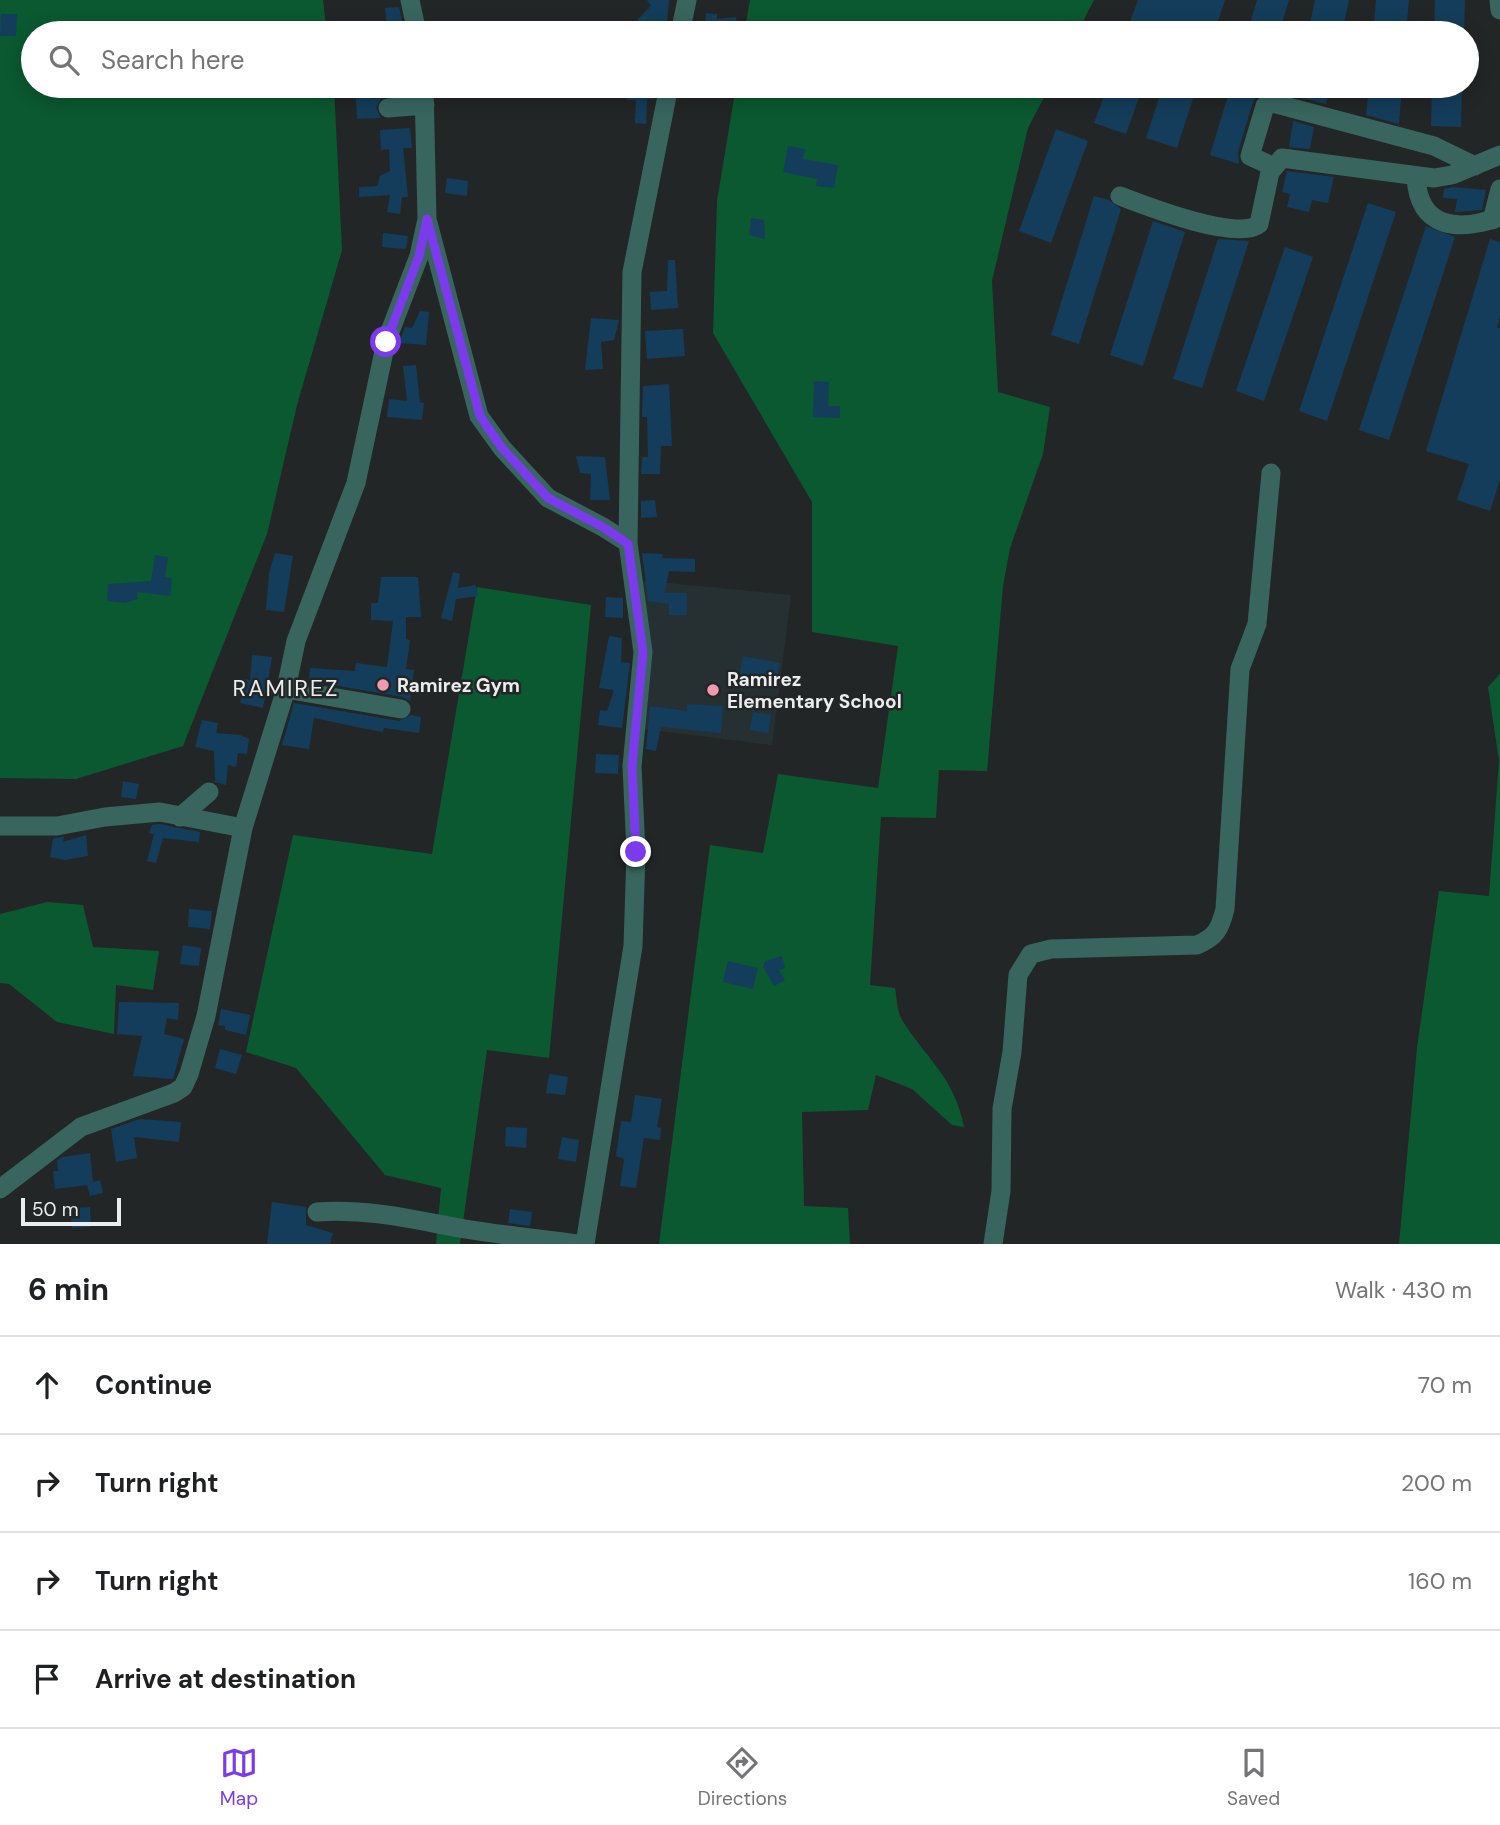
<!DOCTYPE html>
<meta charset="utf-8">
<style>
:root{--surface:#fff;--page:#f6f6f6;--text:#202124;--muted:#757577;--line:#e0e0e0;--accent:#7c3aed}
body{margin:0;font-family:"DM Sans",sans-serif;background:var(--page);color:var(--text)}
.scale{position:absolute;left:21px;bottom:18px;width:100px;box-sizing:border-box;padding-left:7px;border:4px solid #ebeded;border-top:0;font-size:19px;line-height:24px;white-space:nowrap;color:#ebeded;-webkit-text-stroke:5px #232627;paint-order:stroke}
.stop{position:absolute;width:21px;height:21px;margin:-16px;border:5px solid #7c3aed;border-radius:50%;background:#fff}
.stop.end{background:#7c3aed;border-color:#fff;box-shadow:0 2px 7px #0008}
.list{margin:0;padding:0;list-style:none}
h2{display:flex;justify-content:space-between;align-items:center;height:91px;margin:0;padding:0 28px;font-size:30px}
h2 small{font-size:23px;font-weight:400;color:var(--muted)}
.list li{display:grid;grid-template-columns:46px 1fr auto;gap:21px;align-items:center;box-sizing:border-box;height:98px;padding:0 28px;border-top:2px solid var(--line)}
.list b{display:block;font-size:26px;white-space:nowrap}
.list em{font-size:23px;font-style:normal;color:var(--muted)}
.icon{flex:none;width:38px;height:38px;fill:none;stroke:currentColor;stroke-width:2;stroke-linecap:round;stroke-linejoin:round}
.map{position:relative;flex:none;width:1500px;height:1244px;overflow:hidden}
.search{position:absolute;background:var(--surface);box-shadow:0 4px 18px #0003;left:21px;right:21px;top:21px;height:77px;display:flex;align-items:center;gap:18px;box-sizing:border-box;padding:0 24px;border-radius:38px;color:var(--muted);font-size:26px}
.sheet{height:483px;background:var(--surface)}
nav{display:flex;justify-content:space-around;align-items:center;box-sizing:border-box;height:98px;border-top:2px solid var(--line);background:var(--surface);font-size:19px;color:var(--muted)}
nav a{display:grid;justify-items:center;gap:4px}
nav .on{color:var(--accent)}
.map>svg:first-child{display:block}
.built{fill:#263033}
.green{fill:#0b5930}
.building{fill:#143d5b}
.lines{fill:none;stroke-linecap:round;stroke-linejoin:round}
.minor{stroke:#38665f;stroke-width:19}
.route{stroke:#7c3aed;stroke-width:9}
.poi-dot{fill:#f29aad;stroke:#232627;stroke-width:2.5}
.labels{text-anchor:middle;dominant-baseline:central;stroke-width:5;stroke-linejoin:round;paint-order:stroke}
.poi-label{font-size:19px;font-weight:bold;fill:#ebeded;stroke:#232627;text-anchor:start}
.quarter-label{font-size:23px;letter-spacing:2px;fill:#ebeded;stroke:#232627}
</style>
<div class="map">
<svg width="1500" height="1244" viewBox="0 0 1500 1244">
<rect width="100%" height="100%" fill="#232627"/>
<path class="built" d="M638 580 791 595 772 745 644 729Z"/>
<path class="green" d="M0 0H323L327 33H33V86H334L342 250 297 405 267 534 183 746 76 779 0 778Z
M750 0H1094L1077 33H744Z
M736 86H1050L1028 128 992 281 998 392 1050 407 1043 454 1010 548 1003 586 987 771 939 770 936 818 881 817 870 985 895 988C897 998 897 1012 902 1020 927 1060 954 1076 964 1127L952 1125 912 1089 876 1075 868 1110 802 1112 804 1206 848 1208 850 1244H659L710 845 763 853 778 774 878 788 898 646 812 632V502L713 333 717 201Z
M477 587 591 605 549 1058 487 1050 460 1244H436L441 1188 385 1175 296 1068 246 1052 293 835 432 854Z
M1500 674V1244H1399L1417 1048 1439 891 1489 896 1499 761 1488 687Z
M47 902 83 905 93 947 159 951 153 990 116 985 114 1034 57 1022 9 984 0 983V914Z"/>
<path class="building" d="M647 0H669L666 33H635L638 19 651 6Z
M1138 0H1225L1214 33H1126Z
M1257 0H1289L1279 33H1247Z
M1315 0H1349L1342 33H1308Z
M1376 0H1409L1406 33H1373Z
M1435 0H1465L1464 33H1434Z
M399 7 403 24 387 25 385 8Z
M706 13 717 14V19L736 17 738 33H704Z
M1 14H17L16 36H0Z
M355 86H369L371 99 381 98 376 108 381 118 357 119Z
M630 86H653L654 99H647L646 124 635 123 636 100H627Z
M1108 86H1143L1126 134 1094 123Z
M1163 86H1197L1177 148 1146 138Z
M1231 86H1263L1253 102 1238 152 1239 164 1210 155Z
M1296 86H1330L1326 104 1294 96Z
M1369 86H1402L1399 124 1366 115Z
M1432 86H1462L1461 127 1431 126Z
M1293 121 1314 127 1310 149 1289 147Z
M410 128 412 148H403L408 197H402L400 214 387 212 390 195 359 197V187L377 186 380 176 390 171 389 149 381 150 380 130Z
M1056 129 1088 141 1051 243 1019 231Z
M788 146 805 149 803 159 838 165 834 188 816 186 817 179 783 172Z
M1287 171 1334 177 1328 203 1312 200 1309 212 1287 207 1290 194 1282 192Z
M447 178 468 181 467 196 445 193Z
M1452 187 1486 190 1482 210 1455 212 1457 199 1443 198 1444 189Z
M1094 196 1109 200 1121 209 1079 344 1051 335Z
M1368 203 1396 212 1327 421 1299 411Z
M751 218 764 220 765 239 749 235Z
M1153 221 1185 232 1143 366 1110 355Z
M1426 226 1455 237 1389 440 1359 430Z
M383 233 408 236 406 249 382 247Z
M1218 239 1249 241 1202 388 1173 379Z
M1490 239 1500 242V318L1497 328H1500V480L1490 511 1457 500 1469 464 1426 451Z
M1285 247 1313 257 1264 401 1236 391Z
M668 260H675L678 308 651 310 650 292 667 291Z
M420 311 429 312 426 345 399 343 405 327 412 328Z
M591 318 619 320 614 340 601 342 603 369 585 370Z
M683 329 685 356 647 359 645 331Z
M416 365 420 402 424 403 422 420 387 417 389 399 407 401 403 366Z
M814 381 829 382 828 406H840V418L813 417Z
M669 384 672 446H661L660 474H641L642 457H648L647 417H642L643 386Z
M576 456 605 457 610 500H590L591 474 580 473Z
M655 500 657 517 641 518V501Z
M275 553 293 556 284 612 266 610 269 573Z
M642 553 663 554 662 558 695 559V572L669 571 665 593H687V615H669V604L648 601Z
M155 555 168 557 165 577 172 578 170 596 137 592 138 599 125 603 107 601 108 584 151 581Z
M453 572 460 574 458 588 476 585 478 596 456 599 452 621 441 618Z
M381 577H418L421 617H406V639L410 640 406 669 414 670 410 701 403 697 309 681 310 668 355 671 356 663 387 667 393 621 371 620V603H378Z
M606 597 623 598V618L605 617Z
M609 636 622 638 621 662 630 663 622 728 598 725 600 710 607 711 614 690 599 688Z
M252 655 272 657 263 708 240 703 245 679 250 680Z
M743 656 780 663 775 684 739 677Z
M294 703 399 721 411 715 421 717 419 733 384 728 383 732 366 729 314 718 309 749 282 745Z
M687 704 723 706 721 733 661 727 656 751 646 749 650 706 687 711Z
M753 712 771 715 768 733 750 730Z
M202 720 218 723 216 733 240 735 249 739 247 754 238 753 236 767 228 765 226 785 215 782 214 751 195 747Z
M596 754 619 755 618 774 595 773Z
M123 781 139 784 136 799 121 797Z
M159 824 200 832 199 842 163 838 156 863 147 861 154 834 149 833 152 825Z
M86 835 88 856 65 860 50 857 53 838 64 837 63 842Z
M189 909 212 911 210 929 188 927Z
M183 945 201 948 199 966 180 964Z
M782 956 785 968 779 970 785 980 774 986 763 967 765 961Z
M728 961 758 968 753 989 723 982Z
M119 1002 179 1003 178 1020 167 1018 164 1034 184 1039 173 1079 133 1076 142 1036 117 1034Z
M221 1009 250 1015 246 1035 225 1030V1026L218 1025Z
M220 1049 242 1055 236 1074 215 1068Z
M549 1074 568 1077 565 1095 546 1093Z
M635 1095 662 1099 657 1127 661 1128 660 1140 644 1138 636 1188 620 1186 624 1159 616 1156 621 1121 631 1122Z
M140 1119 181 1122 179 1142 134 1137 137 1158 116 1162 111 1129Z
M506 1127 527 1128 526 1148 505 1146Z
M562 1137 579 1140 576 1162 558 1159Z
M90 1153 93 1182 100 1180 103 1193 90 1196 87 1185 55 1189 53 1171H58L57 1161 62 1157Z
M272 1202 306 1207V1225L333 1233 330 1244H267Z
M90 1207 91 1227 72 1228 70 1208Z
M510 1209 532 1212 530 1226 508 1223Z"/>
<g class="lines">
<path class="minor" d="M410 0 417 33
M1499 0 1500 10
M680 33 687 0
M388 108 425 105
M1272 166 1250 156 1265 106 1273 103 1434 146 1475 166
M1416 176C1418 229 1458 232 1500 217
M1120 196C1146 206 1238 242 1259 224L1270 172 1282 158 1434 178 1452 175 1500 155
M1492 220 1500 189
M428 223 479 416 502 448 548 498 603 527 628 543
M286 689 401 709
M180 817 209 792
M0 826H57L105 817 160 812 243 828
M0 1189 81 1127 174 1093 183 1087 189 1074 206 1016 243 828 286 689 296 641 356 483 386 342 419 256 427 219 424 86
M317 1212C368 1208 415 1220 465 1229 502 1235 540 1239 577 1244
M585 1244 633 946 636 852 632 766 643 652 628 543 632 272 669 86
M993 1244 1001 1191 1002 1109 1012 1052 1018 975 1031 954 1051 949 1197 945C1216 937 1220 929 1225 909L1240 669 1257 624 1271 473"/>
</g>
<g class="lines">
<path class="route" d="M386 342 419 256 427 219 480 416 502 448 548 498 603 527 628 544 643 652 632 766 636 852"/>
</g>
<g class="poi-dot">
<circle cx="383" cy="685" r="7"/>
<circle cx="713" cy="690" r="7"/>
</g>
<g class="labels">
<g class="poi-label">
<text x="727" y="679">Ramirez<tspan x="727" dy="22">Elementary School</tspan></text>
<text x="397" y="685">Ramirez Gym</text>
</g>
<g class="quarter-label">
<text x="286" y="688">RAMIREZ</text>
</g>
</g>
</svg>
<div class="scale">50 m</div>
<div class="stop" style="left:386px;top:342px"></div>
<div class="stop end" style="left:636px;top:852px"></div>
<div class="search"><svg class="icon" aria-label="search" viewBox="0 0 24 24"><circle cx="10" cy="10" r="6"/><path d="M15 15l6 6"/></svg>Search here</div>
</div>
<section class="sheet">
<h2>6 min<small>Walk · 430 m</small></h2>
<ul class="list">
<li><svg class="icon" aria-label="ahead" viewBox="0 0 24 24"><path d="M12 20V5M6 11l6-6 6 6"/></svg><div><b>Continue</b></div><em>70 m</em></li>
<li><svg class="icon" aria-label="right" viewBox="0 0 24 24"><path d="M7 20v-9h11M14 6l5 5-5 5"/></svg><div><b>Turn right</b></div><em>200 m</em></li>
<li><svg class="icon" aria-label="right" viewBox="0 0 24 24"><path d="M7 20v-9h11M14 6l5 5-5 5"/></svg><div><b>Turn right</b></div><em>160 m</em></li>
<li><svg class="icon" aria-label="arrive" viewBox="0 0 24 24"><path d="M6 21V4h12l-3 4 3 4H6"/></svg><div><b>Arrive at destination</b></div></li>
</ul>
</section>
<nav>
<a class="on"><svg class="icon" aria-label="map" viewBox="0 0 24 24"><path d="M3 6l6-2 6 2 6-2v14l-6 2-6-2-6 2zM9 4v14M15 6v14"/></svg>Map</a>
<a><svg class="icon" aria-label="directions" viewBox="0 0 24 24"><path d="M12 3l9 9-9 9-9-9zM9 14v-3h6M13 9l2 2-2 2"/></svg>Directions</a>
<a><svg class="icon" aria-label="saved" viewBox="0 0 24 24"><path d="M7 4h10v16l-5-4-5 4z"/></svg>Saved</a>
</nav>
